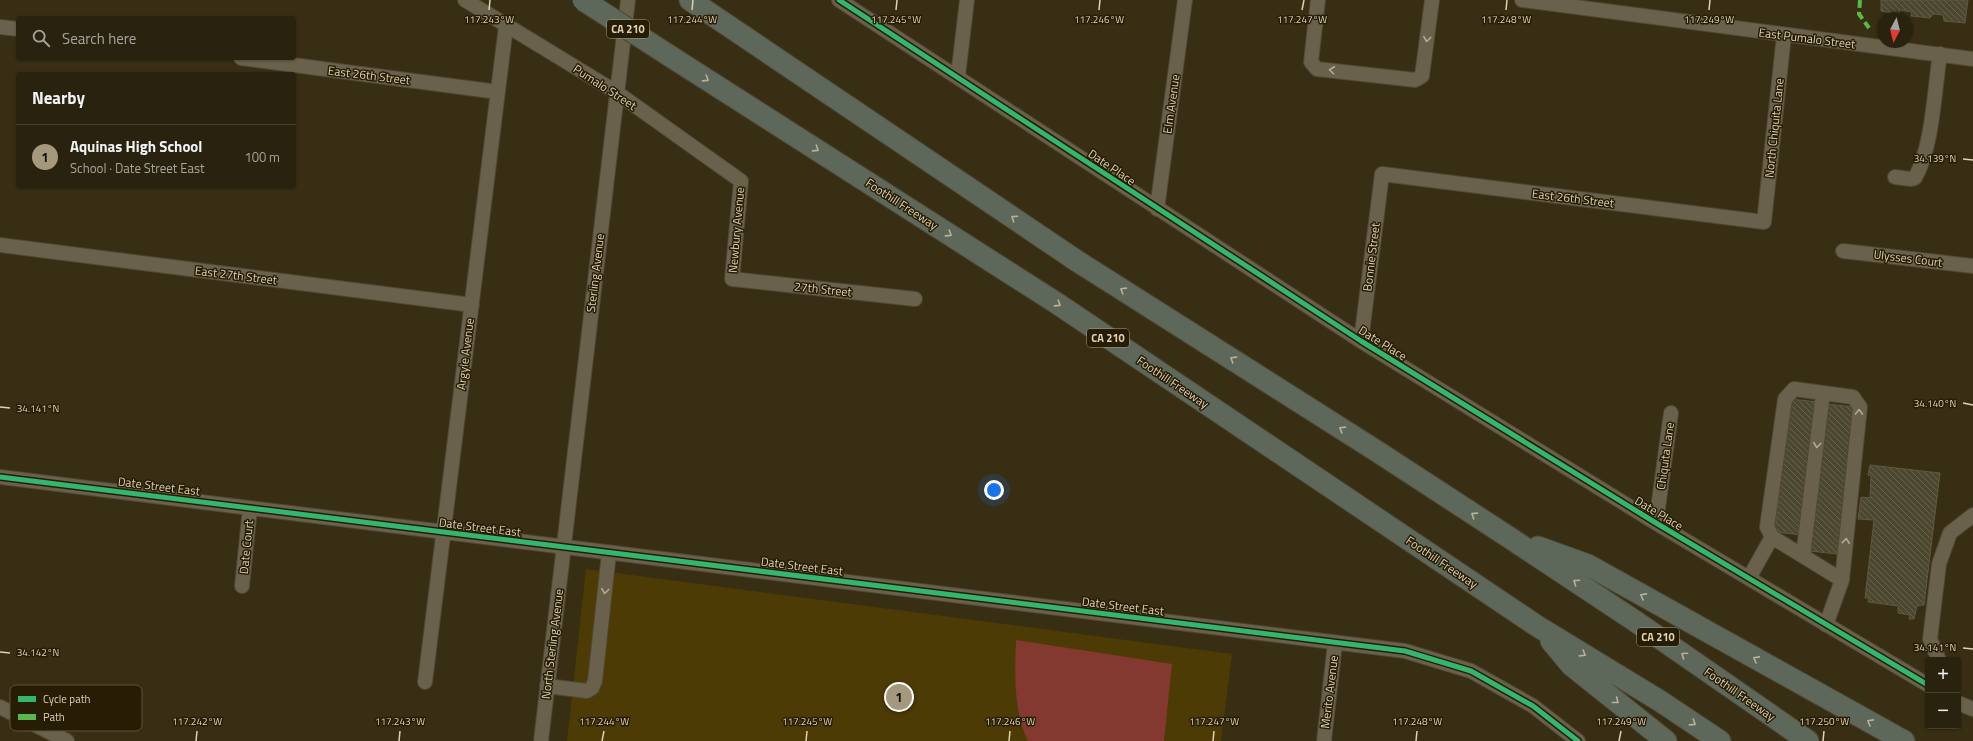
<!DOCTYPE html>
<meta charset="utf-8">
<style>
:root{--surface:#29220e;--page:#352f1c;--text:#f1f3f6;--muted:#a5a49e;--line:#453f2e;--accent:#a4997c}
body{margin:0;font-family:"Titillium Web",sans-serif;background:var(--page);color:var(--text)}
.controls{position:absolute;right:12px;bottom:12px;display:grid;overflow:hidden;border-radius:4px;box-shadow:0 1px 3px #0004}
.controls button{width:36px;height:36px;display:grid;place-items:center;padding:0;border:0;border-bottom:1px solid var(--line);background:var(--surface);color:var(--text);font:20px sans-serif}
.compass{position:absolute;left:1877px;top:12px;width:36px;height:36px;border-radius:50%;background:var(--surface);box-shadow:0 1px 3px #0004;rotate:187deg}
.you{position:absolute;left:994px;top:490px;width:14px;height:14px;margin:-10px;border:3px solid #fff;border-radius:50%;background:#1a73e8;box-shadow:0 0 0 6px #1a73e833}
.badge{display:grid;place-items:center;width:26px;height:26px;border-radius:50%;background:var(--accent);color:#111;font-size:13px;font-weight:700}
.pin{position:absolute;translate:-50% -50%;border:2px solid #fff;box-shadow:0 1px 4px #0006}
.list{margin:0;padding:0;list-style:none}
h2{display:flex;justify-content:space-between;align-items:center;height:52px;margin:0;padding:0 16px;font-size:17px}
h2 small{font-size:13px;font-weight:400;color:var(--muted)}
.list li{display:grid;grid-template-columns:26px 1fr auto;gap:12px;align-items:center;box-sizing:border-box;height:64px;padding:0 16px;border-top:1px solid var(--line)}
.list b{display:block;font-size:15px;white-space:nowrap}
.list p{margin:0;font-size:13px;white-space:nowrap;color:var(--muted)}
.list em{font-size:13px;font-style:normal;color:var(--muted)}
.icon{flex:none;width:22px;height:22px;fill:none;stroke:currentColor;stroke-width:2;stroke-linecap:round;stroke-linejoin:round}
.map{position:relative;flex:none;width:1973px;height:741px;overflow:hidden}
.search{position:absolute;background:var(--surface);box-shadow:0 1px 3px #0004;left:16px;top:16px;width:280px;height:44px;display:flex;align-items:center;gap:10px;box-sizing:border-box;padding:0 14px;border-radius:4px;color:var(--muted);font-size:15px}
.panel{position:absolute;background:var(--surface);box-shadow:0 1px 3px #0004;left:16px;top:72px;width:280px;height:116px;border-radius:4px}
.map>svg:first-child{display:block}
.built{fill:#4d3b05}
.pitch{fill:#833930}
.building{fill:url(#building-back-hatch);stroke:#5e5941}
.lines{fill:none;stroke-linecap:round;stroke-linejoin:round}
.minor-casing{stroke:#504834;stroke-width:16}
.highway-casing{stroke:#504834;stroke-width:23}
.minor{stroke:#69614c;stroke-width:14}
.highway{stroke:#5d685a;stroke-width:21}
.highway-bridge-casing{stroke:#504834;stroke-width:23;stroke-linecap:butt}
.highway-bridge{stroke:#5d685a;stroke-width:21}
.quiet{stroke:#58b947;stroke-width:4;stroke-dasharray:8 4;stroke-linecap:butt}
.cycleway-casing{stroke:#271d05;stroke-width:8}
.cycleway{stroke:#33b770;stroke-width:5}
.oneway{stroke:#b6aa90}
.oneway2{stroke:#b8b29a}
.ticks{fill:none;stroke:#dfd2b5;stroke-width:1.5}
.labels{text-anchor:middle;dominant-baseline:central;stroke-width:3;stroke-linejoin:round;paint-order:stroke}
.shield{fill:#271d05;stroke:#a89c80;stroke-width:1}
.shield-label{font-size:11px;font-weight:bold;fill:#dfd2b5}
.street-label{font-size:12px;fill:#dfd2b5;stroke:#271d05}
.key{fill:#271d05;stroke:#5e533a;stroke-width:1}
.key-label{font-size:11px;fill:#dfd2b5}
.ticks-label{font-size:10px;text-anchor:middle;fill:#dfd2b5;stroke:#271d05;stroke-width:3;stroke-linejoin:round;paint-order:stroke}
</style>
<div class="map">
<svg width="1973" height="741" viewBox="0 0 1973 741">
<defs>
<pattern id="building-back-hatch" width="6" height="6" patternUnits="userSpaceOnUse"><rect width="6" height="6" fill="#4c472f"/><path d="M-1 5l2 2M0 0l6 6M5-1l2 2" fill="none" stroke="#65614b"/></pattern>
</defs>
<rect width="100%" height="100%" fill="#372e13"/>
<path class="built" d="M586 569 1232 654 1221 741H567Z"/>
<path class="pitch" d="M1016 640 1172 664 1164 741H1028C1013 711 1015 672 1016 640Z"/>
<path class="building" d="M1881 0H1968L1965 23 1944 21 1943 15 1933 14 1930 18 1911 16 1912 12 1900 10 1899 14 1881 11Z
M1790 399 1818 402 1802 535 1775 532Z
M1827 404 1855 407 1837 554 1810 551Z
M1870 465 1940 473 1924 605 1917 606 1914 619H1909L1910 615 1898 613V606L1868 602 1869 598H1865L1874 520 1858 519 1861 497 1870 498 1871 476 1868 475Z"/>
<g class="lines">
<g class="minor-casing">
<path id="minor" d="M465 0 616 92 741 181 732 279 915 299
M839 0 1361 341 1656 523 1928 685
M1318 0 1311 62 1317 69 1415 80 1422 76 1432 0
M1522 0 1973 59
M0 27 18 29
M241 58 498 92
M958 76 967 0
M1895 177 1911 179 1915 178C1933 145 1934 92 1940 54
M1157 209 1185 0
M0 245 472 305
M1843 251 1973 266
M1361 341 1382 174 1764 222 1784 35
M0 477 1405 651 1471 671 1533 706 1578 741
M1656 523 1671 413
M1772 537 1767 527 1785 399 1794 389 1853 397 1860 407 1842 580
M1803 556 1823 393
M1749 578 1772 537 1842 580 1826 625
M242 586 250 508
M1939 660 1930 639 1939 564 1950 533 1973 515
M425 682 506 26
M547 686 587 691 592 688 595 681 609 553
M1958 703 1973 709
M0 707 67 741
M541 741 628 0
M1324 741 1335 643"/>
</g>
<g class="highway-casing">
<path id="highway" d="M690 0 1077 261 1375 450 1507 536 1635 621 1808 741
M673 58 1058 304 1537 626 1660 701 1720 741
M1538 547 1588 565 1904 741
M1551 641 1571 665 1666 741"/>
</g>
<use href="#minor" class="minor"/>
<use href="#highway" class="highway"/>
<g class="highway-bridge-casing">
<path id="highway-bridge" d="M583 0 673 58"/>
</g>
<use href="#highway-bridge" class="highway-bridge"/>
<path class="quiet" d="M1860 0 1859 14 1869 28"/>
<g class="cycleway-casing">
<path id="cycleway" d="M839 0 1361 341 1656 523 1928 685
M0 477 1405 651 1471 671 1533 706 1578 741"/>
</g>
<use href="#cycleway" class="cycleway"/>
</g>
<defs><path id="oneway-chevron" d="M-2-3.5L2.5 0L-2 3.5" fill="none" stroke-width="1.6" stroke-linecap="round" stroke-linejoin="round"/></defs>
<g class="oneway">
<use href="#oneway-chevron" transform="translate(1427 39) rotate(97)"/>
<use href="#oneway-chevron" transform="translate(1332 70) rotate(-173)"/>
<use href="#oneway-chevron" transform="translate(1859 412) rotate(-89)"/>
<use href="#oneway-chevron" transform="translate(1817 445) rotate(97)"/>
<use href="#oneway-chevron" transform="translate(1846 541) rotate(-84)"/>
<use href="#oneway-chevron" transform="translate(605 591) rotate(97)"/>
</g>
<g class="oneway2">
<use href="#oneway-chevron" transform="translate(706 79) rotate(33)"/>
<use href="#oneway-chevron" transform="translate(816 149) rotate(33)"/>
<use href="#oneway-chevron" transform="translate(1014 218) rotate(-146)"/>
<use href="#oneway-chevron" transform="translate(949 234) rotate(33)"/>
<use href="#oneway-chevron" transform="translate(1123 290) rotate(-148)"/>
<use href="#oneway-chevron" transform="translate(1058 304) rotate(33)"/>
<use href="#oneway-chevron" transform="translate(1233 359) rotate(-148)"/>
<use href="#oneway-chevron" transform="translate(1342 429) rotate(-148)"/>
<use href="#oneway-chevron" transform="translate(1474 515) rotate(-147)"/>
<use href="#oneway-chevron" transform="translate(1576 582) rotate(-146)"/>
<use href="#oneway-chevron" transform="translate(1643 596) rotate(-151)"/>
<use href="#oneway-chevron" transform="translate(1583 654) rotate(32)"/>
<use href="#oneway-chevron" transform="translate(1684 655) rotate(-145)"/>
<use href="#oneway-chevron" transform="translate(1756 659) rotate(-151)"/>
<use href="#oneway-chevron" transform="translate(1616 701) rotate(39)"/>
<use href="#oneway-chevron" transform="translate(1870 722) rotate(-151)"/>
<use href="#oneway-chevron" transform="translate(1693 723) rotate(33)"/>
</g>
<path class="ticks" d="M489 10 490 0M692 10 693 0M896 10 897 0M1099 10 1100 0M1302 10 1304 0M1506 10 1507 0M1709 10 1710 0M1963 159 1973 160M1963 403 1973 405M0 407 10 408M1963 648 1973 649M0 652 10 653M196 741 197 731M399 741 400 731M602 741 604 731M806 741 807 731M1009 741 1010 731M1213 741 1214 731M1416 741 1417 731M1619 741 1621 731M1823 741 1824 731"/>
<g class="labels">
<g class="shield">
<rect x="607" y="20" width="42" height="18" rx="3"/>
<rect x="1087" y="329" width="42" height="18" rx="3"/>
<rect x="1637" y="628" width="42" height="18" rx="3"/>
</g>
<g class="shield-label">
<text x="628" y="29">CA 210</text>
<text x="1108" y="338">CA 210</text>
<text x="1658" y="637">CA 210</text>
</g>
<g class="street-label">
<text transform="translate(1807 38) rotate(7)">East Pumalo Street</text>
<text transform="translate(369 75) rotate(7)">East 26th Street</text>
<text transform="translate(605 87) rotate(33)">Pumalo Street</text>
<text transform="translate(1171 104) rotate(-82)">Elm Avenue</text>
<text transform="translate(1774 128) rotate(-84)">North Chiquita Lane</text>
<text transform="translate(1112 167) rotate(34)">Date Place</text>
<text transform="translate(1573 198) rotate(7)">East 26th Street</text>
<text transform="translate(902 204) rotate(33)">Foothill Freeway</text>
<text transform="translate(736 230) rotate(-85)">Newbury Avenue</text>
<text transform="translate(1371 257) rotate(-83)">Bonnie Street</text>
<text transform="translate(1908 258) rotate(7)">Ulysses Court</text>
<text transform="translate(595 273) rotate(-83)">Sterling Avenue</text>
<text transform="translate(236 275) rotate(7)">East 27th Street</text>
<text transform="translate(823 289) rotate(6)">27th Street</text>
<text transform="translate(1383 343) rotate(32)">Date Place</text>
<text transform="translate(465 354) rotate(-83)">Argyle Avenue</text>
<text transform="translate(1173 382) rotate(34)">Foothill Freeway</text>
<text transform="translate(1665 456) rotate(-82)">Chiquita Lane</text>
<text transform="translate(159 486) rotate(7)">Date Street East</text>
<text transform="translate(1659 513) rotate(31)">Date Place</text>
<text transform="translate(480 527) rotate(7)">Date Street East</text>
<text transform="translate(246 547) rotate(-84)">Date Court</text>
<text transform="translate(1442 562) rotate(34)">Foothill Freeway</text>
<text transform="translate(802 566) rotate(7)">Date Street East</text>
<text transform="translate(1123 606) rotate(7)">Date Street East</text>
<text transform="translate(552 644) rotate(-83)">North Sterling Avenue</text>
<text transform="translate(1329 692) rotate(-83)">Merito Avenue</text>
<text transform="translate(1740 694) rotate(35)">Foothill Freeway</text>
</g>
</g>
<rect x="10" y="685" width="132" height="46" rx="6" class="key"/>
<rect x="18" y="696" width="18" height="6" fill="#33b770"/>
<rect x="18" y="714" width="18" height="6" fill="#58b947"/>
<g class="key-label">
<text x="43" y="703">Cycle path</text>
<text x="43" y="721">Path</text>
</g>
<g class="ticks-label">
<text x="489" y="23">117.243°W</text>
<text x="692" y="23">117.244°W</text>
<text x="896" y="23">117.245°W</text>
<text x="1099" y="23">117.246°W</text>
<text x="1302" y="23">117.247°W</text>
<text x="1506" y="23">117.248°W</text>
<text x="1709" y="23">117.249°W</text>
<text x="1935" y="162">34.139°N</text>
<text x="1935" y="407">34.140°N</text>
<text x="38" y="412">34.141°N</text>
<text x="1935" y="651">34.141°N</text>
<text x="38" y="656">34.142°N</text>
<text x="197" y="725">117.242°W</text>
<text x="400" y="725">117.243°W</text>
<text x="604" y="725">117.244°W</text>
<text x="807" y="725">117.245°W</text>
<text x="1010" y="725">117.246°W</text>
<text x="1214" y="725">117.247°W</text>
<text x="1417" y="725">117.248°W</text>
<text x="1621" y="725">117.249°W</text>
<text x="1824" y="725">117.250°W</text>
</g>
</svg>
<div class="controls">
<button>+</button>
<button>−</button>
</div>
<svg class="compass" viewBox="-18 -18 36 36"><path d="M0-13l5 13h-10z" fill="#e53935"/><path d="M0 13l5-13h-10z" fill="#a5a49e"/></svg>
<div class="you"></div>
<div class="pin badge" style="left:899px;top:697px">1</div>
<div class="search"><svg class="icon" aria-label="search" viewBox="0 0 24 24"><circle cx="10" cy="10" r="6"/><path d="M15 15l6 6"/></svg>Search here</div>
<section class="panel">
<h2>Nearby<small></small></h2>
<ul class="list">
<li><span class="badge">1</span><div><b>Aquinas High School</b><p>School · Date Street East</p></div><em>100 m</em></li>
</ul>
</section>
</div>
